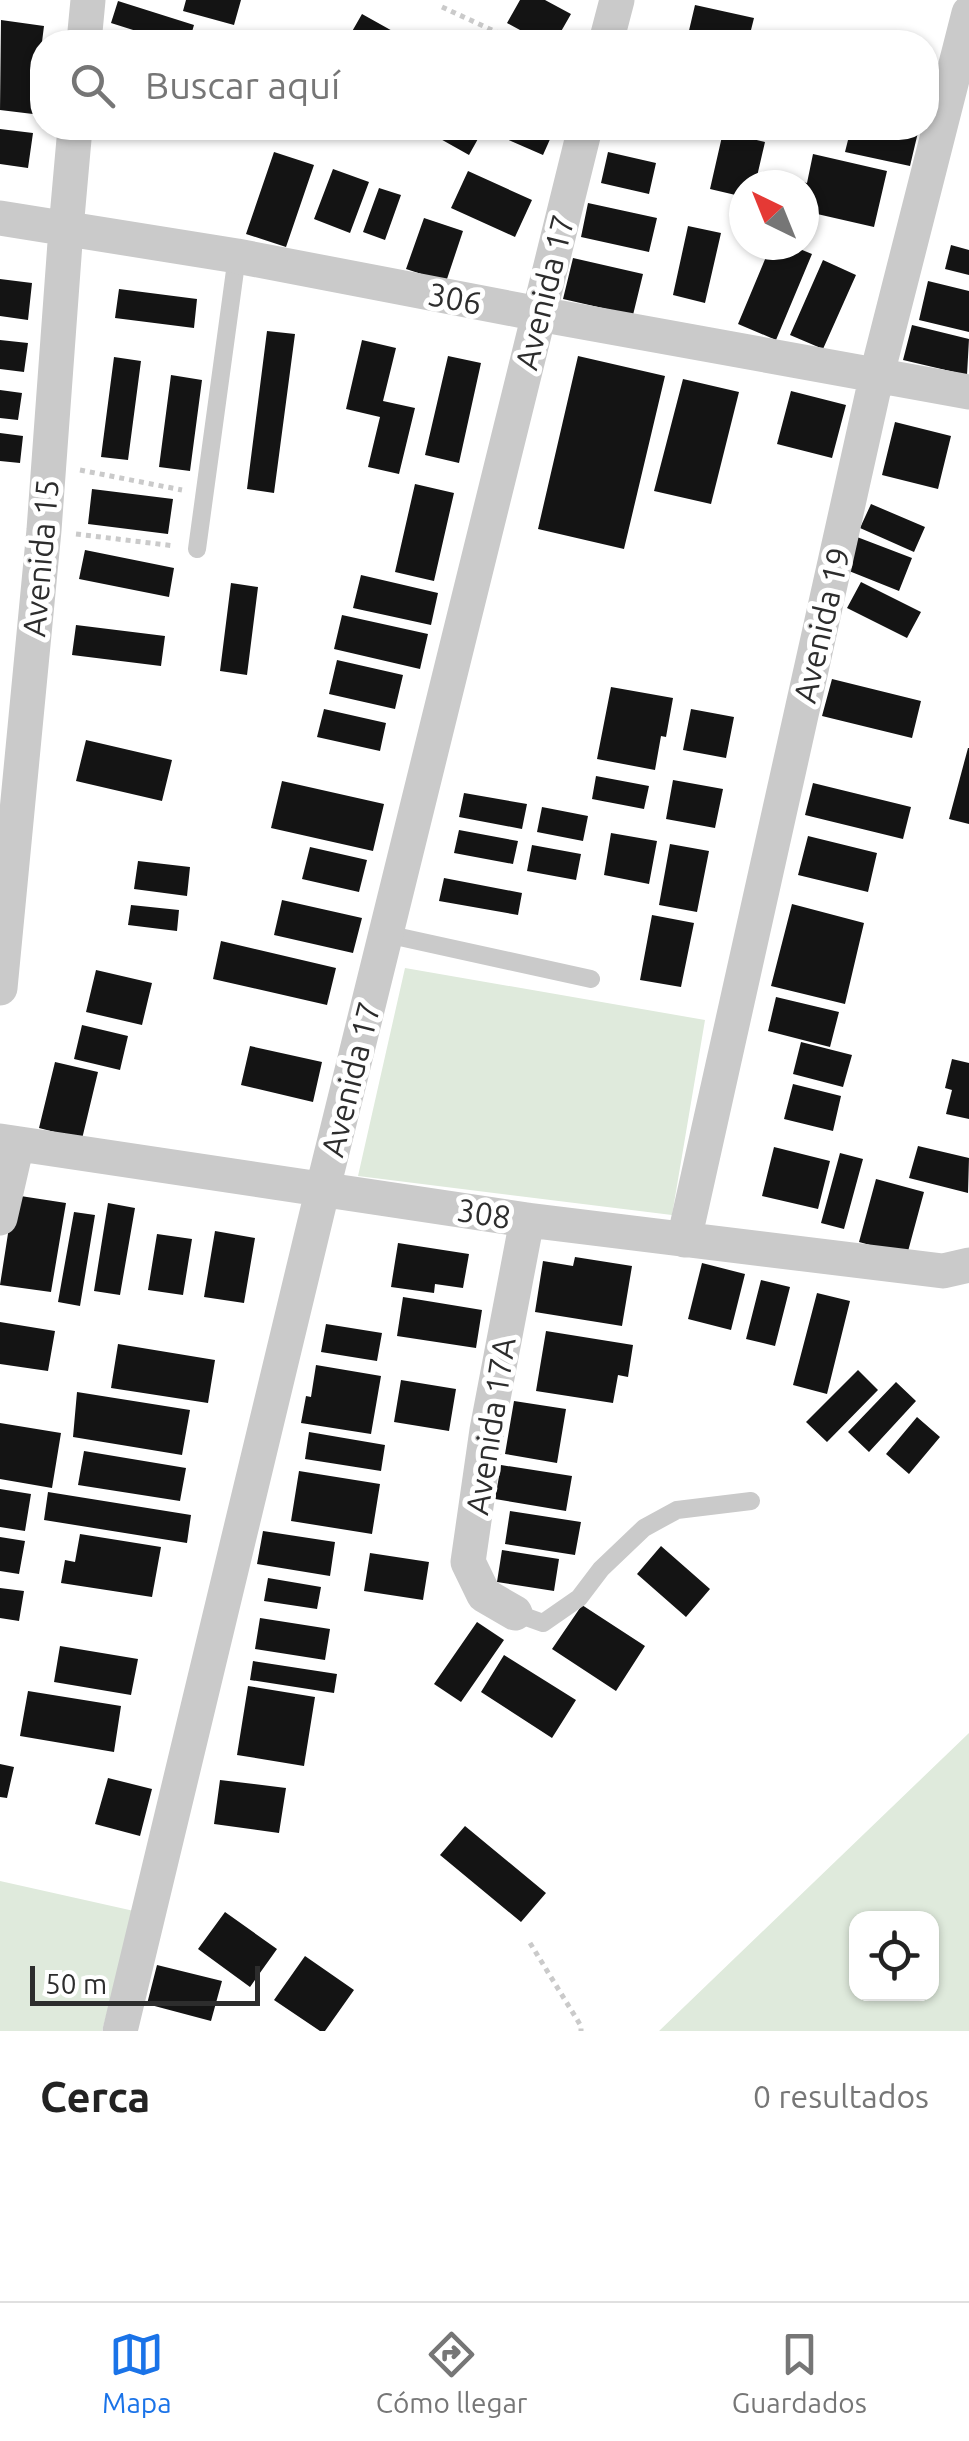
<!DOCTYPE html>
<html lang="es">
<meta charset="utf-8">
<style>
:root{--surface:#fff;--page:#f2f2f2;--text:#222;--muted:#767676;--line:#e0e0e0;--accent:#1a73e8}
body{margin:0;font-family:Ubuntu,sans-serif;background:var(--page);color:var(--text)}
.controls{position:absolute;right:30px;bottom:30px;display:grid;overflow:hidden;border-radius:20px;box-shadow:0 2px 8px #0004}
.controls button{width:90px;height:90px;display:grid;place-items:center;padding:0;border:0;border-bottom:2px solid var(--line);background:var(--surface);color:var(--text);font:50px sans-serif}
.compass{position:absolute;left:729px;top:170px;width:90px;height:90px;border-radius:50%;background:var(--surface);box-shadow:0 2px 8px #0004;rotate:317deg}
.scale{position:absolute;left:30px;bottom:25px;width:230px;box-sizing:border-box;padding-left:10px;border:5px solid #2d2d2d;border-top:0;font-size:28px;line-height:35px;white-space:nowrap;color:#2d2d2d;-webkit-text-stroke:8px #fff;paint-order:stroke}
.list{margin:0;padding:0;list-style:none}
h2{display:flex;justify-content:space-between;align-items:center;height:130px;margin:0;padding:0 40px;font-size:42px}
h2 small{font-size:32px;font-weight:400;color:var(--muted)}
.icon{flex:none;width:55px;height:55px;fill:none;stroke:currentColor;stroke-width:2;stroke-linecap:round;stroke-linejoin:round}
.map{position:relative;flex:none;width:969px;height:2031px;overflow:hidden}
.search{position:absolute;background:var(--surface);box-shadow:0 2px 8px #0004;left:30px;right:30px;top:30px;height:110px;display:flex;align-items:center;gap:25px;box-sizing:border-box;padding:0 35px;border-radius:40px;color:var(--muted);font-size:38px}
.sheet{height:270px;background:var(--surface)}
nav{display:flex;justify-content:space-around;align-items:center;box-sizing:border-box;height:140px;border-top:2px solid var(--line);background:var(--surface);font-size:28px;color:var(--muted)}
nav a{display:grid;justify-items:center;gap:5px}
nav .on{color:var(--accent)}
.map>svg:first-child{display:block}
.green{fill:#dfeadc;fill-rule:evenodd}
.building{fill:#141414}
.lines{fill:none;stroke-linecap:round;stroke-linejoin:round}
.path{stroke:#cacaca;stroke-width:5;stroke-dasharray:5 5;stroke-linecap:butt}
.service{stroke:#cacaca;stroke-width:18}
.minor{stroke:#cacaca;stroke-width:35}
.labels{text-anchor:middle;dominant-baseline:central;stroke-width:10;stroke-linejoin:round;paint-order:stroke}
.street-label{font-size:32px;fill:#2d2d2d;stroke:#fff}
</style>
<div class="map">
<svg width="969" height="2031" viewBox="0 0 969 2031">
<rect width="100%" height="100%" fill="#fff"/>
<path class="green" d="M405 968 705 1020 672 1215 358 1176Z
M969 1733V2031H659ZM932 1918V1994H856V1918Z
M0 1881 134 1911 102 2031H0Z"/>
<path class="building" d="M186 0H241L234 25 183 11Z
M520 0H545L571 14 555 42H542L507 23Z
M118 1 194 25 189 42H171L111 23Z
M695 5 754 18 748 42H704L687 39Z
M362 14 396 33 391 42H346Z
M1 20 44 26 33 114 0 110Z
M442 128H484L469 155 437 137Z
M499 128H555L543 155 495 134Z
M851 128H919L910 166 845 152Z
M0 129 33 133 28 168 0 164Z
M723 132 765 142 755 185H744V197L710 189Z
M274 152 314 165 286 247 246 234Z
M608 152 656 163 649 194 601 183Z
M813 154 887 171 874 227 804 211V185H797L798 181 807 183Z
M333 169 369 182 350 233 314 219Z
M468 171 532 200 515 237 451 208Z
M379 188 401 195 385 240 363 232Z
M588 203 657 218 649 252 581 237Z
M424 218 463 231 446 282 406 269Z
M688 226 721 233 705 303 673 295Z
M771 245H790L812 254 776 340 738 324Z
M951 245 969 250V275L945 269Z
M573 258 643 274 633 315 563 299Z
M823 260 856 275 823 349 790 335Z
M0 279 32 283 28 320 0 316Z
M928 281 969 291V332L919 320Z
M119 289 197 299 194 328 115 318Z
M912 325 969 339 967 375 903 360Z
M267 331 295 334 274 493 247 489Z
M0 340 28 343 24 372 0 369Z
M362 340 396 348 383 401 415 408 399 474 368 467 380 417 346 409Z
M448 356 481 363 459 463 425 455Z
M578 356 665 376 624 549 538 529Z
M114 357 141 361 128 460 101 457Z
M171 375 202 380 190 471 159 467Z
M683 379 739 392 711 504 654 491Z
M0 390 22 393 18 420 0 418Z
M791 391 846 405 832 458 777 444Z
M895 422 951 436 938 489 882 475Z
M0 433 23 436 20 463 0 461Z
M415 484 454 493 434 581 395 572Z
M92 489 173 499 168 534 88 524Z
M871 504 925 527 914 552 860 528Z
M857 537 912 558 899 591 844 569Z
M85 550 174 568 169 597 79 579Z
M361 575 438 593 431 625 353 608Z
M861 582 921 612 907 638 847 608Z
M231 583 258 587 247 675 220 671Z
M342 615 428 634 420 669 334 649Z
M76 625 165 636 161 666 72 655Z
M337 660 403 675 395 709 329 694Z
M832 679 921 701 912 738 822 716Z
M611 687 673 698 666 737 661 736 655 770 597 759Z
M324 709 386 723 380 751 317 737Z
M691 709 734 717 726 758 683 750Z
M86 740 172 760 162 801 76 781Z
M968 748H969V824L949 819Z
M596 776 649 786 644 809 592 799Z
M673 780 723 789 715 828 666 819Z
M282 781 384 804 373 851 271 828Z
M813 783 911 807 903 839 805 815Z
M464 793 527 804 522 829 459 817Z
M542 807 588 816 583 841 537 832Z
M459 830 518 841 513 864 454 853Z
M611 833 657 841 649 884 604 875Z
M808 836 877 853 868 892 798 875Z
M670 844 709 851 697 912 659 905Z
M532 845 581 854 576 880 527 871Z
M310 847 367 860 359 892 302 879Z
M138 861 190 867 187 896 134 889Z
M444 878 522 893 518 915 439 901Z
M282 900 362 918 353 953 274 935Z
M792 904 864 923 845 1004 771 986Z
M131 905 179 910 177 931 128 925Z
M652 915 694 923 681 987 640 980Z
M221 941 336 968 327 1005 213 979Z
M96 970 152 983 142 1025 86 1012Z
M776 997 839 1012 830 1047 768 1031Z
M82 1025 128 1036 120 1070 74 1059Z
M801 1042 852 1055 843 1087 793 1074Z
M250 1046 322 1062 313 1102 241 1085Z
M952 1059 969 1063V1119L946 1114 952 1090 945 1088Z
M55 1062 98 1072 82 1139 39 1128Z
M793 1084 841 1096 833 1131 784 1119Z
M918 1146 969 1158 968 1193 909 1178Z
M774 1147 830 1161 818 1209 762 1196Z
M840 1153 863 1159 844 1229 821 1223Z
M876 1179 924 1192 907 1255 859 1242Z
M14 1195 66 1203 51 1292 0 1285Z
M108 1203 135 1208 120 1295 94 1291Z
M74 1212 95 1215 80 1306 58 1302Z
M215 1231 255 1238 244 1303 204 1297Z
M157 1234 192 1239 183 1295 148 1290Z
M398 1243 469 1254 463 1288 435 1284 434 1293 391 1287Z
M575 1257 632 1266 622 1326 535 1312 543 1261 573 1266Z
M702 1263 745 1274 731 1330 688 1319Z
M761 1280 790 1287 775 1346 746 1339Z
M817 1293 850 1301 827 1394 793 1385Z
M403 1297 482 1310 476 1348 397 1336Z
M0 1322 55 1331 48 1371 0 1364Z
M326 1324 382 1333 377 1361 321 1352Z
M546 1331 633 1345 628 1377 618 1375 613 1403 536 1391Z
M118 1344 215 1360 208 1403 111 1388Z
M316 1365 381 1376 371 1434 301 1423 306 1396 311 1397Z
M858 1370 878 1390 827 1442 806 1422Z
M401 1380 456 1389 449 1431 394 1422Z
M896 1382 916 1401 869 1452 848 1432Z
M77 1392 190 1410 182 1455 73 1437Z
M514 1401 566 1409 557 1463 505 1454Z
M917 1417 940 1437 909 1474 886 1454Z
M0 1423 61 1433 52 1488 0 1479Z
M309 1432 385 1445 381 1471 305 1459Z
M84 1451 186 1468 180 1501 78 1485Z
M501 1465 572 1476 566 1511 495 1499Z
M299 1471 380 1484 372 1534 291 1521Z
M0 1489 31 1494 25 1531 0 1527Z
M48 1492 191 1515 187 1543 44 1520Z
M510 1511 581 1522 575 1555 505 1544Z
M263 1531 335 1542 330 1576 257 1564Z
M80 1534 161 1547 152 1597 61 1583 65 1560 75 1562Z
M0 1537 25 1541 19 1574 0 1571Z
M661 1546 710 1589 686 1617 637 1574Z
M502 1550 559 1559 554 1591 497 1582Z
M370 1553 429 1562 423 1600 364 1591Z
M268 1578 321 1587 317 1609 264 1601Z
M0 1588 24 1591 19 1621 0 1618Z
M582 1605 645 1646 616 1691 552 1649Z
M260 1618 330 1629 325 1660 255 1649Z
M477 1622 504 1640 461 1702 434 1684Z
M60 1646 138 1659 131 1695 54 1682Z
M504 1655 576 1700 552 1738 481 1692Z
M253 1661 337 1674 334 1693 250 1680Z
M248 1686 315 1697 304 1766 237 1755Z
M28 1691 121 1706 114 1752 20 1736Z
M0 1764 14 1767 7 1798 0 1797Z
M108 1778 152 1789 140 1836 95 1824Z
M220 1780 286 1788 279 1833 214 1824Z
M465 1826 546 1893 521 1922 440 1855Z
M225 1912 277 1949 250 1987 198 1949Z
M305 1956 354 1990 325 2031H320L274 2000Z
M157 1965 222 1981 211 2021 147 2004Z"/>
<g class="lines">
<path class="path" d="M442 7 518 42
M80 470 182 490
M76 534 175 546
M530 1943 581 2026V2031"/>
<path class="service" d="M197 549 237 256
M386 934 591 979
M515 1613 543 1623 579 1598 601 1569 644 1528 677 1510 751 1501"/>
<path class="minor" d="M84 42 88 0
M606 42 617 0
M0 218 237 256 539 314 969 392
M0 988 44 530 66 229 75 128
M0 1141 527 1220 943 1271 969 1265
M0 1218 17 1144
M684 1240 877 374 969 13
M515 1613 484 1595 468 1562 487 1430 527 1220
M120 2031 323 1188 585 128"/>
</g>
<g class="labels">
<g class="street-label">
<text transform="translate(544 292) rotate(-76)">Avenida 17</text>
<text transform="translate(455 298) rotate(11)">306</text>
<text transform="translate(40 558) rotate(-85)">Avenida 15</text>
<text transform="translate(821 625) rotate(-77)">Avenida 19</text>
<text transform="translate(350 1079) rotate(-76)">Avenida 17</text>
<text transform="translate(484 1213) rotate(9)">308</text>
<text transform="translate(490 1426) rotate(-81)">Avenida 17A</text>
</g>
</g>
</svg>
<div class="controls">
<button><svg class="icon" aria-label="locate" viewBox="0 0 24 24"><circle cx="12" cy="12" r="6"/><path d="M12 2v4M12 18v4M2 12h4M18 12h4"/></svg></button>
</div>
<svg class="compass" viewBox="-18 -18 36 36"><path d="M0-13l5 13h-10z" fill="#e53935"/><path d="M0 13l5-13h-10z" fill="#767676"/></svg>
<div class="scale">50 m</div>
<div class="search"><svg class="icon" aria-label="search" viewBox="0 0 24 24"><circle cx="10" cy="10" r="6"/><path d="M15 15l6 6"/></svg>Buscar aquí</div>
</div>
<section class="sheet">
<h2>Cerca<small>0 resultados</small></h2>
<ul class="list">
</ul>
</section>
<nav>
<a class="on"><svg class="icon" aria-label="map" viewBox="0 0 24 24"><path d="M3 6l6-2 6 2 6-2v14l-6 2-6-2-6 2zM9 4v14M15 6v14"/></svg>Mapa</a>
<a><svg class="icon" aria-label="directions" viewBox="0 0 24 24"><path d="M12 3l9 9-9 9-9-9zM9 14v-3h6M13 9l2 2-2 2"/></svg>Cómo llegar</a>
<a><svg class="icon" aria-label="saved" viewBox="0 0 24 24"><path d="M7 4h10v16l-5-4-5 4z"/></svg>Guardados</a>
</nav>
